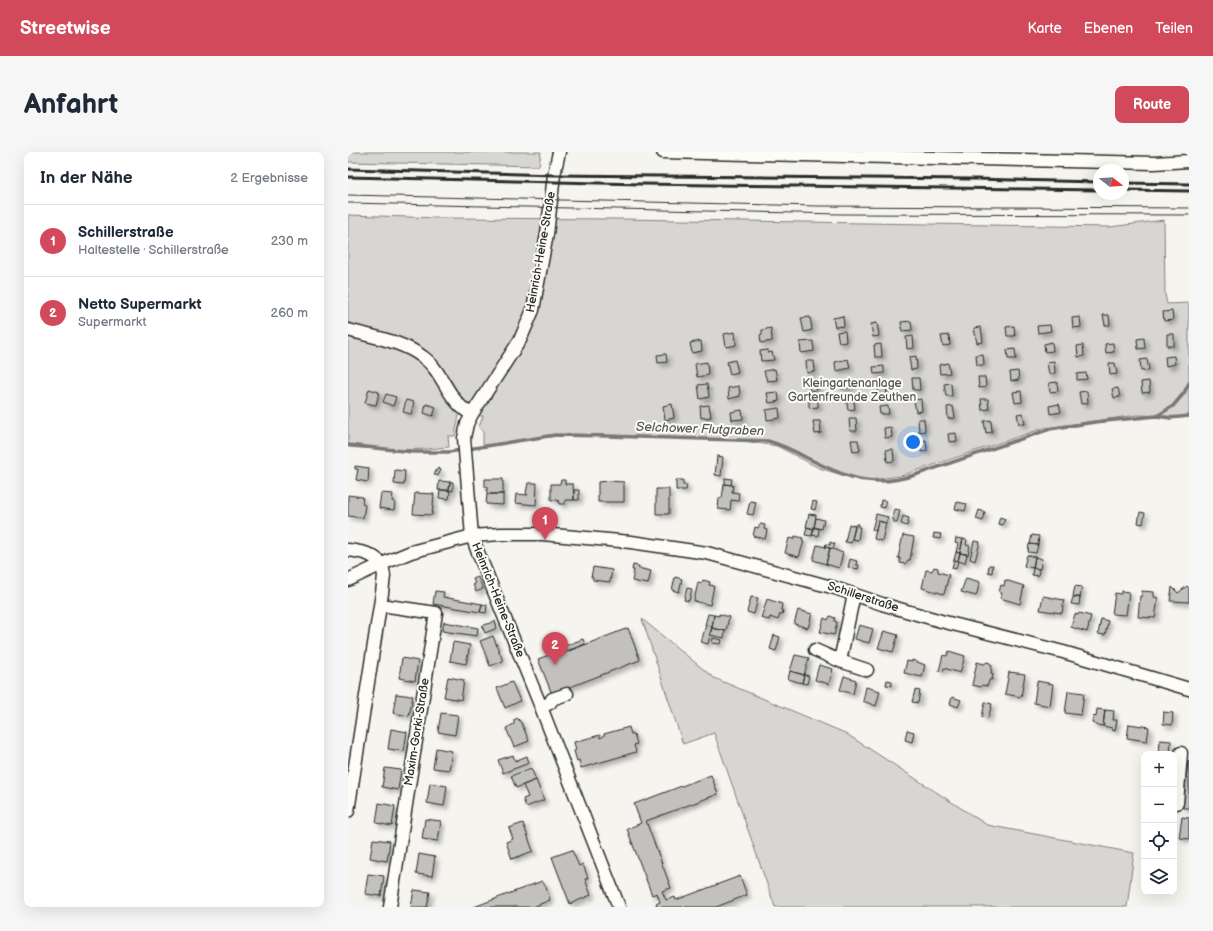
<!DOCTYPE html>
<html lang="de">
<meta charset="utf-8">
<style>
:root{--surface:#fff;--page:#f6f6f7;--text:#1f2937;--muted:#747a83;--line:#e0e1e3;--accent:#d1495b}
body{margin:0;font-family:"Balsamiq Sans",sans-serif;background:var(--page);color:var(--text)}
.controls{position:absolute;right:12px;bottom:12px;display:grid;overflow:hidden;border-radius:8px;box-shadow:0 4px 16px #0002}
.controls button{width:36px;height:36px;display:grid;place-items:center;padding:0;border:0;border-bottom:1px solid var(--line);background:var(--surface);color:var(--text);font:20px sans-serif}
.compass{position:absolute;left:745px;top:12px;width:36px;height:36px;border-radius:50%;background:var(--surface);box-shadow:0 4px 16px #0002;rotate:107deg}
.you{position:absolute;left:565px;top:290px;width:14px;height:14px;margin:-10px;border:3px solid #fff;border-radius:50%;background:#1a73e8;box-shadow:0 0 0 6px #1a73e833}
.badge{display:grid;place-items:center;width:26px;height:26px;border-radius:50%;background:var(--accent);color:#fff;font-size:13px;font-weight:700}
.pin{position:absolute;translate:-50% -33px;filter:drop-shadow(0 1px 2px #0008)}
.pin::after{content:'';position:absolute;top:21px;width:14px;height:12px;background:inherit;clip-path:polygon(0 0,100% 0,50% 100%)}
.list{margin:0;padding:0;list-style:none}
h2{display:flex;justify-content:space-between;align-items:center;height:52px;margin:0;padding:0 16px;font-size:17px}
h2 small{font-size:13px;font-weight:400;color:var(--muted)}
.list li{display:grid;grid-template-columns:26px 1fr auto;gap:12px;align-items:center;box-sizing:border-box;height:72px;padding:0 16px;border-top:1px solid var(--line)}
.list b{display:block;font-size:15px;white-space:nowrap}
.list p{margin:0;font-size:13px;white-space:nowrap;color:var(--muted)}
.list em{font-size:13px;font-style:normal;color:var(--muted)}
.icon{flex:none;width:22px;height:22px;fill:none;stroke:currentColor;stroke-width:2;stroke-linecap:round;stroke-linejoin:round}
.map{position:relative;flex:none;width:841px;height:755px;overflow:hidden;border-radius:8px}
header{display:flex;align-items:center;gap:24px;box-sizing:border-box;height:56px;padding:0 20px;background:var(--accent);color:#fff}
header strong{font-size:19px}
nav{display:flex;gap:22px;margin-inline-start:auto;font-size:14px}
.intro{display:flex;align-items:center;justify-content:space-between;box-sizing:border-box;height:96px;padding:0 24px}
h1{margin:0;font-size:28px}
.button{padding:10px 18px;border-radius:8px;background:var(--accent);color:#fff;font-size:14px;font-weight:700}
main{display:flex;gap:24px;padding:0 24px}
aside{flex:1;background:var(--surface);border-radius:8px;box-shadow:0 4px 16px #0002}
.map>svg:first-child{display:block}
.green{fill:#d7d6d2;stroke:#81807e}
.lines{fill:none;stroke-linecap:round;stroke-linejoin:round}
.stream{stroke:#797877;stroke-width:3.5}
.building{fill:#c2c1be;stroke:#2b2b2b;filter:url(#shadow)}
.minor-casing{stroke:#2b2b2b;stroke-width:15}
.minor{stroke:#fdfcf7;stroke-width:12}
.tram{stroke:#2b2b2b;stroke-width:1}
.rail{stroke:#2b2b2b;stroke-width:3}
.labels{text-anchor:middle;dominant-baseline:central;stroke-width:4;stroke-linejoin:round;paint-order:stroke}
.street-label{font-size:12px;fill:#2b2b2b;stroke:#fdfcf7}
.park-label{font-size:12px;fill:#565655;stroke:#fdfcf7}
.water-label{font-size:13px;font-style:italic;fill:#585857;stroke:#fdfcf7}
</style>
<header>
<strong>Streetwise</strong>
<nav><a>Karte</a><a>Ebenen</a><a>Teilen</a></nav>
</header>
<div class="intro"><h1>Anfahrt</h1><a class="button">Route</a></div>
<main>
<aside>
<h2>In der Nähe<small>2 Ergebnisse</small></h2>
<ul class="list">
<li><span class="badge">1</span><div><b>Schillerstraße</b><p>Haltestelle · Schillerstraße</p></div><em>230 m</em></li>
<li><span class="badge">2</span><div><b>Netto Supermarkt</b><p>Supermarkt</p></div><em>260 m</em></li>
</ul>
</aside>
<div class="map">
<svg width="841" height="755" viewBox="0 0 841 755">
<defs>
<filter id="shadow"><feDropShadow dx="3.5" dy="3.5" stdDeviation="2" flood-color="#0004"/></filter>
</defs>
<rect width="100%" height="100%" fill="#f5f4ef"/>
<filter id="ink" filterUnits="userSpaceOnUse"><feTurbulence type="fractalNoise" baseFrequency=".025" numOctaves="2"/><feDisplacementMap in="SourceGraphic" scale="8" xChannelSelector="R" yChannelSelector="G"/><feConvolveMatrix kernelMatrix="1 2 1 2 8 2 1 2 1" color-interpolation-filters="sRGB"/></filter>
<g filter="url(#ink)">
<path class="green" d="M0 0H193L191 14 0 10Z
M0 63 92 66 271 67 762 75 816 68 817 142 819 152 841 151V265L789 263 696 276 553 324 514 329 471 316 429 294 389 288 227 282 135 293V280L131 275 135 264 111 263 107 284H100L101 295C67 299 34 298 0 295Z
M294 467 366 526 497 581 639 673 786 701 779 755H427L366 581 335 592Z"/>
<g class="lines">
<path class="stream" d="M809 264 822 266 841 264
M0 293 65 300H101L207 283 258 284 420 289C434 293 446 299 459 306 498 325 523 337 567 323L702 277 747 270 809 264 825 254 836 241 841 231"/>
</g>
<path class="building" d="M824 159 825 168 816 169 815 160Z
M755 163H761L762 173H757Z
M495 164 496 174 487 175 485 166Z
M462 165 464 178 456 180 453 166Z
M732 165 733 175 725 176 724 166Z
M563 169 564 178 554 179 553 170Z
M529 171 531 184 525 185 523 172Z
M702 173 703 179 690 181 689 174Z
M666 174 667 184H659L658 175Z
M633 175 635 190 629 191 626 176Z
M423 176 424 189 413 191 412 183 414 182V178Z
M497 179 498 190 491 191 489 180Z
M387 180 388 193 378 195 376 182Z
M819 182H826V194H819Z
M601 183 602 193 595 194 593 184Z
M565 184 566 196 559 197 558 185Z
M796 186 797 196 790 197 789 187Z
M353 189 354 199 344 201 342 191Z
M465 189 466 199 453 201 452 190Z
M704 190 705 199 697 200 696 192Z
M765 191 766 200 758 201 757 192Z
M533 192 534 205H527L526 193Z
M735 193 736 204 730 205 729 194Z
M667 197 668 207H660L659 198Z
M420 198V201L424 200 426 208 413 209 412 199Z
M318 202 319 210 310 211 309 203Z
M635 202 636 213H629L628 203Z
M568 204 569 217 563 218 561 205Z
M826 204 827 212 818 214 817 205Z
M500 207 502 216 488 219 487 210Z
M799 207 801 218 793 219 792 208Z
M387 208 390 220 382 222 379 210Z
M458 209H466L467 219 459 221Z
M706 209 707 221 701 222 699 210Z
M359 210 360 223 349 225 347 212Z
M600 211 602 221 592 222 591 213Z
M761 211H767L769 222 762 223Z
M536 214V221L526 222 525 215Z
M427 217 429 228 419 229 416 219Z
M670 219 671 228 663 229 662 220Z
M738 221 739 227 729 228V222Z
M630 225H637L638 235 631 236Z
M564 226H571L572 238H565Z
M468 227 469 238 462 239 460 228Z
M503 228 504 235 493 237 492 229Z
M801 229 802 240 794 241 793 230Z
M709 230 710 239 702 240 701 231Z
M603 231 604 244H598L596 232Z
M359 232 361 245 352 247 350 233Z
M538 233 539 244 531 245 530 234Z
M391 234 392 244 381 247 380 236Z
M770 236 772 245 766 246 764 237Z
M21 237 31 240 28 253 17 251Z
M673 239 674 250 667 251 665 240Z
M739 239 740 251 733 252 731 240Z
M430 240 431 249 421 251 419 241Z
M38 242 48 245 45 254 35 250Z
M505 244 507 257 500 258 498 245Z
M573 247 574 259 568 260 566 248Z
M633 247H640L641 257 634 258Z
M58 248 66 250 63 262 55 260Z
M470 248V255L461 256V249Z
M78 252 88 255 85 264 76 261Z
M324 252 326 266 317 268 315 254Z
M711 252 713 260 702 262 701 254Z
M361 253 363 265 353 266 352 254Z
M540 254 541 262H532L531 255Z
M605 254 607 266 600 267 599 255Z
M431 256 432 266 419 268 418 258Z
M394 258 395 267 384 268 383 260Z
M675 261 677 272H671L669 262Z
M501 266H508L509 279H502Z
M570 267H576L577 279 571 280Z
M643 268 644 280 638 281 636 269Z
M465 269H472L473 281 467 282Z
M543 275 544 285 537 286 536 276Z
M608 281 609 289 601 290 600 282Z
M503 288H510L512 299 505 300Z
M578 288 579 299 573 300 572 289Z
M545 297 546 309 539 310 538 298Z
M369 304 375 305 373 324 367 323Z
M7 314 21 316 20 330 8 328 10 317H7Z
M90 316 93 318 90 324 86 322Z
M47 318 57 319 56 333 46 332Z
M377 326 384 327 383 333 377 332Z
M137 327H155V342H139V335H137Z
M213 328H217V332H225L226 348H217V352H211L210 348H203V332H212Z
M328 328H335V333H339L338 338H328Z
M91 329 102 330 101 338H90Z
M262 329 276 330V350H250V330Z
M102 330H105V339L101 338Z
M180 331H189L188 353 167 351 168 342 180 343 178 341Z
M376 332 385 333 384 340 391 341 390 349 383 348 382 358 370 357 371 346H374Z
M308 337H321V362H308Z
M92 338 102 339 101 347 91 346Z
M226 338H231V348H226Z
M33 341 45 342 44 349 47 350 46 358 31 356Z
M67 341 86 342 84 363 65 362Z
M139 342H155V353L138 352Z
M0 343 15 345 14 352 17 353 15 366 0 364Z
M533 348 538 349 537 356 532 355Z
M402 349 408 350 405 363 399 362Z
M465 349 469 350 467 358 463 357Z
M609 350 619 352 617 359 607 357Z
M546 357 552 358 549 371H546V367H544Z
M631 358 637 360 635 369 628 367Z
M792 360 797 361 795 372 790 371Z
M461 362 468 363 466 377 458 375Z
M528 362 540 365 538 371 530 369 528 379 524 378Z
M555 364 561 366 559 374 553 372Z
M652 365 657 367 655 373 650 372Z
M468 366 476 368 474 377 466 375Z
M530 369 538 371 534 389 526 387Z
M412 372 417 373 416 377 419 378 417 387 405 384 407 375 410 376Z
M501 372 507 374 503 391 497 390Z
M508 372H510V375H512L510 388 504 387Z
M459 375 466 377 464 384 457 383Z
M466 375 471 377 470 384 464 383Z
M586 381 593 382 592 387 585 386Z
M555 383 566 385 562 408H560L557 412 552 411V406H550Z
M684 383 691 384 690 393 682 392Z
M447 384 455 386 454 389H456L451 405 437 401 441 386 446 387Z
M608 386 615 387 612 401 608 400 610 392 607 391Z
M615 387 619 388 618 393 622 394 620 403 612 401Z
M626 389 632 390 627 409 622 407Z
M482 390 487 392 485 397 477 395 478 392 482 393Z
M681 392 690 393 688 401 680 400Z
M469 393 482 396 478 412 465 408Z
M482 396 495 401 491 416 478 412Z
M608 400 612 401 610 409 606 408Z
M612 401 619 402 617 411 610 409Z
M679 403 687 405 685 416 676 414Z
M687 405 694 407 692 417 685 416Z
M502 407 509 409 508 413H511L510 417 500 415Z
M606 408 610 409 608 417 604 416Z
M285 413 291 414 290 416 303 419 300 432 284 429 286 418H284Z
M641 413H645L644 421 640 420Z
M245 415 264 418 262 430 245 428V425H243Z
M586 415 590 416V420L601 423 596 442 574 436 578 418 584 419Z
M685 416 691 417 690 424 684 423Z
M130 425 135 437 128 440 125 432H127L125 427Z
M327 425 334 427 331 440 324 438Z
M618 426 632 430 628 444 613 440Z
M355 428 362 430 361 433 366 434 362 453 346 449 350 430 354 431Z
M657 428 676 434 672 452 652 446 654 441 651 440 653 433 656 434Z
M727 434 734 435 732 446 725 444Z
M839 434 841 436V450L822 449 824 435 830 441Z
M339 436 344 437 341 449 336 448Z
M87 439 96 440 95 445 134 452 132 460 85 452Z
M774 439 781 440 778 463 764 462 767 441 773 442Z
M794 439 806 440V445L810 446 807 466 790 465 792 444H794Z
M695 444 716 448 714 461 692 458Z
M403 445 410 446 406 462 399 460Z
M725 445H732L731 453 723 452Z
M419 447 434 452 433 458 435 459 434 463 432 462 430 468 422 465 421 468 413 466Z
M134 452 139 453 138 461 132 460Z
M450 458 464 462 460 476 446 472Z
M731 461 743 464 739 480 723 475 727 462 730 463Z
M360 462 366 463 364 474 357 473Z
M371 462 381 465 378 479 364 476 366 463 371 464Z
M482 464 487 466 486 469 489 470 486 483 472 480 476 466 480 468Z
M753 467 760 469 757 483 750 482Z
M147 469 149 476 137 481 134 474Z
M96 470 130 476 129 484 94 479Z
M358 473 364 474 360 492 353 490Z
M511 473 525 477 521 491 507 487Z
M280 476 292 508 204 542 190 507 206 501 208 504Z
M364 476 377 479 376 486 362 483Z
M536 479 550 483 545 500 530 496Z
M426 483 432 485 428 499 422 497Z
M145 484 155 509 142 514 132 489Z
M365 486 374 488 373 492 364 491Z
M235 487 237 492 216 500 214 495Z
M105 490 122 493 118 512 102 509Z
M601 499 617 504 612 521 596 516 595 520 591 519 595 503 599 504Z
M447 503 461 506 456 523 442 519Z
M54 506 70 509 67 529 51 526Z
M564 508 577 513 574 525 556 521 559 509 564 510Z
M629 510 636 512 639 510 642 511 644 514 643 521 645 522 644 528 642 527 639 534 634 533 633 535 624 533Z
M471 513 485 517 481 532 467 528Z
M442 519 456 523 454 531 440 527Z
M661 520 677 522 673 545 657 542Z
M456 523 461 524 459 532 454 531Z
M496 524 508 528 505 542 492 538Z
M100 525 116 528 113 548 96 545Z
M539 528 544 529V534L538 533Z
M689 529 705 532 702 554 686 551Z
M164 530 172 549 157 556 149 536Z
M518 535 532 539 528 554 515 549Z
M567 538 572 539 570 551 564 550Z
M720 539 736 541 733 563 717 561Z
M48 542 65 544 61 564 45 561Z
M604 545 613 548 610 555 602 552Z
M637 550 644 552 640 566 634 565Z
M749 557 757 558 755 574 747 573V572L744 571 745 564 748 565Z
M757 558 766 559 765 568H769L767 579 764 578V576L755 574Z
M815 560 825 561 824 573 815 572 816 561Z
M93 561 110 563 107 583 90 580Z
M169 566 173 570 181 589 166 595 158 576 166 572V568Z
M781 572 801 575 799 589 779 586Z
M281 575 283 582H286L289 592 286 593 288 600 233 616 231 608 229 609 226 599 228 598 226 590 252 583V586L256 584V582Z
M43 577 59 580 56 599 40 597Z
M559 578 566 580 564 590 557 588Z
M812 588 823 589 822 602H811Z
M88 596 104 599 101 618 85 616Z
M165 603 167 609 179 604 181 611 155 621 150 608Z
M840 609H841V656H835Z
M37 616 53 618 50 638 34 635Z
M183 616 188 628 168 636 163 624Z
M363 623 370 642 298 669 323 736 314 739 318 748 327 745 328 748 392 724 399 743 368 755H309L308 752 312 750 309 741 304 743 279 677 293 671 286 652Z
M188 628 196 648 178 655 175 647 180 645 175 633Z
M82 631 99 634 96 654 79 651Z
M31 651 47 654 44 674 28 671Z
M834 665 841 666V687L831 686Z
M77 667 93 669 90 689 74 687Z
M175 671 185 699 164 707 158 690 165 687 161 676Z
M25 687 42 689 39 709 22 706Z
M224 698 231 714 235 712 240 726 237 727 243 743 222 752 204 705Z
M71 702 87 705 84 724 68 722Z
M20 722 36 724 33 744 17 742Z
M194 729 198 735 202 748 185 755H126Z
M66 738 82 740 79 755H63Z"/>
<g class="lines">
<g class="minor-casing">
<path id="minor" d="M211 0 206 23 199 82 185 158 172 188 124 262 119 272 116 286 123 372 124 384 129 398 193 555 271 755
M315 0 806 11 841 9
M0 178C25 185 54 189 75 205 96 220 100 251 124 262
M0 398C15 400 23 401 34 412
M0 428 34 412 63 400 124 384 153 382H194L283 390 359 401 487 436 534 452 593 469 715 500 841 537
M506 442 492 509 519 518
M33 453 88 461 42 755
M467 498 492 509
M193 555 202 551 204 547 219 542
M829 651 833 601
M0 659 34 441 36 424 34 412"/>
</g>
<use href="#minor" class="minor"/>
<path class="tram" d="M0 43 470 54 841 56
M0 51 492 62 841 63"/>
<path class="rail" d="M0 17 206 23 626 27 751 30
M0 25 293 32 751 38
M775 31 841 32
M775 38 841 39"/>
</g>
</g>
<g class="labels">
<g class="street-label">
<text transform="translate(193 100) rotate(-80)">Heinrich-Heine-Straße</text>
<text transform="translate(515 445) rotate(18)">Schillerstraße</text>
<text transform="translate(150 448) rotate(68)">Heinrich-Heine-Straße</text>
<text transform="translate(69 580) rotate(-81)">Maxim-Gorki-Straße</text>
</g>
<g class="park-label">
<text x="504" y="231">Kleingartenanlage<tspan x="504" dy="14">Gartenfreunde Zeuthen</tspan></text>
</g>
<g class="water-label">
<text transform="translate(352 277) rotate(2)">Selchower Flutgraben</text>
</g>
</g>
</svg>
<div class="controls">
<button>+</button>
<button>−</button>
<button><svg class="icon" aria-label="locate" viewBox="0 0 24 24"><circle cx="12" cy="12" r="6"/><path d="M12 2v4M12 18v4M2 12h4M18 12h4"/></svg></button>
<button><svg class="icon" aria-label="layers" viewBox="0 0 24 24"><path d="M12 4l9 5-9 5-9-5zM3 14l9 5 9-5"/></svg></button>
</div>
<svg class="compass" viewBox="-18 -18 36 36"><path d="M0-13l5 13h-10z" fill="#e53935"/><path d="M0 13l5-13h-10z" fill="#747a83"/></svg>
<div class="you"></div>
<div class="pin badge" style="left:197px;top:388px">1</div>
<div class="pin badge" style="left:207px;top:513px">2</div>
</div>
</main>
